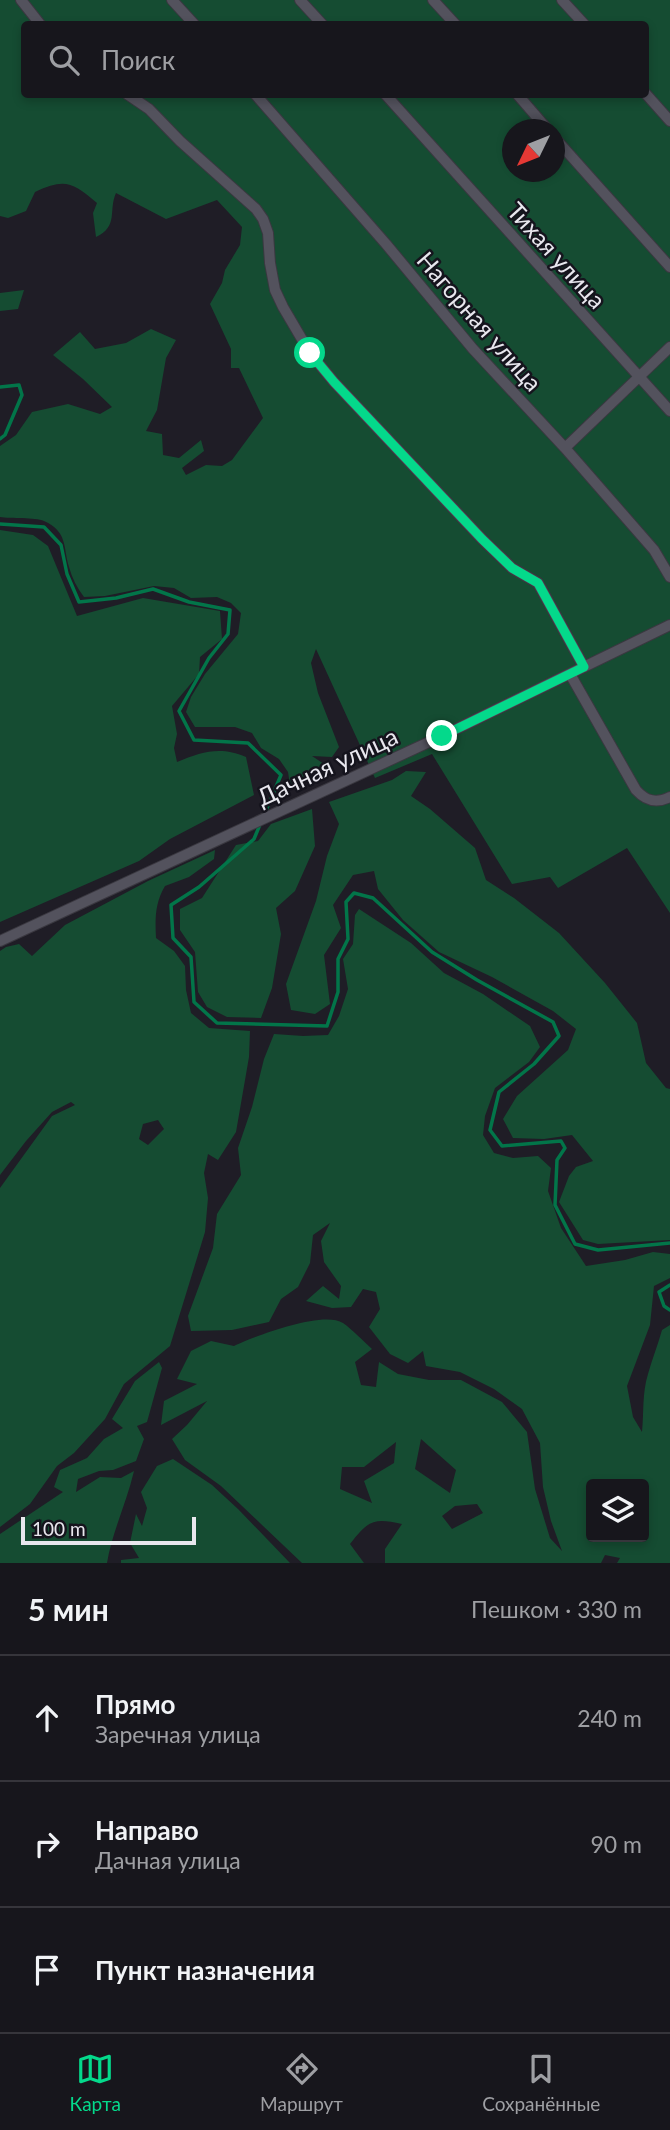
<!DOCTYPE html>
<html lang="ru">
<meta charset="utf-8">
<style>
:root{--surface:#17161c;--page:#201f25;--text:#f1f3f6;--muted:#9e9fa3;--line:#36353b;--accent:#04d98b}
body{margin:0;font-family:Lato,sans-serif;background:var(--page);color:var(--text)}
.controls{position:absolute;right:21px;bottom:21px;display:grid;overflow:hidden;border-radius:7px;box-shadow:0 4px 10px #0003}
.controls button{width:63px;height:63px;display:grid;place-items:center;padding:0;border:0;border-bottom:2px solid var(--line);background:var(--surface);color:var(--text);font:35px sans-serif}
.compass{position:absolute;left:502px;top:119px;width:63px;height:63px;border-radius:50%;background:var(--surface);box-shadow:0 4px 10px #0003;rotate:227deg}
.scale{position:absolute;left:21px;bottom:18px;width:175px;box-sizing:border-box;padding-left:7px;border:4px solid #e8e7ee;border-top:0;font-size:19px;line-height:24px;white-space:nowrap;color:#e8e7ee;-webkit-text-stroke:5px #15141d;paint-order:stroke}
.stop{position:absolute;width:21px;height:21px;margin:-16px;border:5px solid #04d98b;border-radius:50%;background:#fff}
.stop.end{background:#04d98b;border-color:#fff;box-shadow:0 2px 7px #0008}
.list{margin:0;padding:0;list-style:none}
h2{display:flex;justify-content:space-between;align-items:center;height:91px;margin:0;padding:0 28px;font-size:30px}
h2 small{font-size:23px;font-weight:400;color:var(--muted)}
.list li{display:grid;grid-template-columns:46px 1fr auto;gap:21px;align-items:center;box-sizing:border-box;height:126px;padding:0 28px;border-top:2px solid var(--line)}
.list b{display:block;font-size:26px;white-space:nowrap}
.list p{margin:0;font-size:23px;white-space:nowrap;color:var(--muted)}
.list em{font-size:23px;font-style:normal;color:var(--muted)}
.icon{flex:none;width:38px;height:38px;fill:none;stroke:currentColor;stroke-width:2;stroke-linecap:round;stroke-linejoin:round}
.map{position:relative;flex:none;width:670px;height:1563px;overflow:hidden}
.search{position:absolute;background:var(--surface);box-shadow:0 4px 10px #0003;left:21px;right:21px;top:21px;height:77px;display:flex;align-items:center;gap:18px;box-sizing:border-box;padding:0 24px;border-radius:7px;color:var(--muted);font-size:26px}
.sheet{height:469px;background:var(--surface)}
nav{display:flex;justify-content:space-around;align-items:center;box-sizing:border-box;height:98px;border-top:2px solid var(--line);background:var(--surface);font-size:19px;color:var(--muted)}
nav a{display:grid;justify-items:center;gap:4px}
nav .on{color:var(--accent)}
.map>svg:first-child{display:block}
.green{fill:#154c32;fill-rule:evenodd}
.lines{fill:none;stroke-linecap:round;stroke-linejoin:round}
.stream{stroke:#027549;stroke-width:3.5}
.street-casing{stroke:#3a3840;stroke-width:12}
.street{stroke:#53525d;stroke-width:10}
.route{stroke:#04d98b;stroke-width:9}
.labels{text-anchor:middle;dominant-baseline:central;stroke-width:5;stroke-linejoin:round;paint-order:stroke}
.street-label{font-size:24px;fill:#e8e7ee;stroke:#15141d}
</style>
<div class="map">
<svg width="670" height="1563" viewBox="0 0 670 1563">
<rect width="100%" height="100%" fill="#1f1d26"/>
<path class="green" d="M0 0H670V913L627 848 558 888 550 877 512 884 432 754 375 778 316 649 311 663 318 693 339 747 332 757 312 756 327 766 290 785 288 772 279 759 261 748 252 733 235 727H195L186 712 191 697 205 674 238 634 241 613 231 603 217 597 191 598 174 588 154 586 105 596 84 597C77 588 72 578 69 567 63 547 68 532 44 521 35 517 11 519 0 517V446L16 435 32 412 68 404 100 414 112 407 83 379 53 355 80 332 95 349 126 343 151 329 176 340 166 358 157 410 146 431 162 434 163 455 179 458 201 440 204 451 182 468 186 475 206 465 222 466 232 460 263 418 239 368H231V349L210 304 222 283 225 270 240 245 242 227 217 200 166 219 116 193C108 211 119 226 96 237L93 213 97 203C72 182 65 178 35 192L26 211 8 218 0 216ZM24 24H646V94H24ZM512 130H554V172H512Z
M24 290 18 309 0 311V293Z
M0 530 33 535 48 546 77 616 143 598 220 611 222 639 200 657 199 674 172 706 177 734 174 748 177 762C202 752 220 746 246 757L254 795 170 839 139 861 0 922Z
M406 771 426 772 411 796 430 809 475 848 486 880 514 898 559 933 605 983 637 1023 646 1063 666 1088 670 1089V1240L598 1244 583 1240 559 1202 569 1176 576 1167 593 1161 572 1135 544 1139 513 1138 503 1119 517 1096 568 1050 576 1029 553 1011 492 977 439 952 403 920 378 889 374 871 353 875 333 905 341 928 324 955 330 1004 315 1014 291 1010 286 984 316 901 327 856 339 824 329 802 392 780Z
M312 809 315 846 295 891 276 908 281 934 272 988 261 1018 227 1017 207 1007 198 992 195 952 180 930V909L202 898 236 845 258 841 271 824Z
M215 850 214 859 189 877 165 886C155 903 155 918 156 938L174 951 185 966 186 990 191 1013 209 1028 250 1031 249 1057 236 1132 218 1160 208 1154 204 1173 208 1198 205 1232 170 1346 124 1384 105 1419 74 1453 57 1466 30 1504 0 1527V1188L52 1116 75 1105 71 1102 52 1112 26 1141 0 1175V951L6 947 19 944 32 956 65 925 148 881ZM158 1120 164 1129 148 1145 139 1139 143 1124Z
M359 909 411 943 444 973 483 994 530 1026 540 1047 529 1062 495 1088 485 1116 483 1135 494 1153 513 1158 538 1156 551 1168 548 1191 561 1228 586 1266 625 1260 653 1252 670 1254V1278L654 1286 650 1325 627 1386 633 1417 642 1432C644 1413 642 1393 648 1374 652 1359 658 1345 662 1330L670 1325V1563H617L620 1558 605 1555 601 1563H385V1549L402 1524C373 1517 368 1521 350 1544L364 1563H302L221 1486 185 1460 172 1439 187 1425 207 1401 161 1425 164 1401 197 1384 177 1379 191 1351 211 1341 234 1346C255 1336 323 1310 343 1323 353 1330 363 1341 372 1349L355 1362 361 1385 376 1387 379 1362 398 1374 429 1380H461L502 1402 527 1432 535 1489 550 1538 562 1551 551 1521 543 1487 540 1443 522 1409 494 1389 460 1372 426 1366 423 1351 408 1363 390 1354 369 1327 380 1309 376 1292 363 1289 351 1307 332 1308 306 1301 323 1286 339 1299 341 1286 324 1262 321 1241 330 1223 313 1235 310 1263 298 1287 281 1299 269 1322 232 1330 191 1331 188 1316 213 1248 217 1214 241 1175 238 1148 252 1107 264 1059 274 1034 303 1036 328 1035 339 1016 348 989 343 959 353 944 355 915ZM421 1439 456 1470 450 1493 415 1469ZM396 1442 394 1463 364 1481 372 1503 340 1489 342 1467H364ZM591 1484H644V1537H591ZM477 1504 483 1513 452 1529 442 1516 455 1506Z
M159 1362 162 1368 147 1422 137 1426 144 1439 136 1461 113 1470 99 1471 78 1479 76 1492 100 1477 121 1478 134 1471C127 1502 112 1532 107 1563H0V1534L63 1492 54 1487 60 1470 87 1458 104 1439 123 1428 112 1419 135 1381Z
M173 1459 212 1485 238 1509 290 1563H121V1560L139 1558 130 1543 136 1514 142 1526 147 1508 141 1492 157 1466Z"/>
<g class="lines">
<path class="stream" d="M0 387 19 385 22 395 5 435 0 439
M0 524 44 527 61 545 67 574 79 602 116 598 153 589 189 602 230 610 228 634 209 658 179 711 194 740 248 743 281 775 264 815
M261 822 254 839 199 887 171 905 173 938 191 957 194 1002 217 1023 327 1026 338 992V959L348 939 346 902 354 893 373 898 432 952 477 980 553 1022 559 1036 534 1064 499 1092 490 1130 502 1146 561 1141 565 1148 557 1160 555 1205 575 1244 598 1250 670 1243
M670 1285 659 1292 664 1306 670 1310"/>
<g class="street-casing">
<path id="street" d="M21 0 40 24
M172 0 194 24
M300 0 322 24
M433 0 455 24
M562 0 584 24
M127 94 149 109 180 141 256 209 263 219 268 233 270 263 275 290 283 307 310 353 334 382 482 539 512 568 538 583 584 667
M255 94 386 244 473 349 565 448 654 550 670 577
M385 94 670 411
M517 94 548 130
M646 94 670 121
M554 137 670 267
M565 448 670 347
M570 674 636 790C646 801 656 804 670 797
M0 941 442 736 670 625"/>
</g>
<use href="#street" class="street"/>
</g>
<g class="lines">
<path class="route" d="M310 353 334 382 482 539 512 568 538 583 584 667 442 736"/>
</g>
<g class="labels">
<g class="street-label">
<text transform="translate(557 255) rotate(48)">Тихая улица</text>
<text transform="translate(480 321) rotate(49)">Нагорная улица</text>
<text transform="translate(327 766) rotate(-25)">Дачная улица</text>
</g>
</g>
</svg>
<div class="controls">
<button><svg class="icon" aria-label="layers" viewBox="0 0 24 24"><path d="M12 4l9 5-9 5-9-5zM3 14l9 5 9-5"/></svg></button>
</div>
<svg class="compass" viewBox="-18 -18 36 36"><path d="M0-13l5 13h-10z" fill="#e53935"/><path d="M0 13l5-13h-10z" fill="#9e9fa3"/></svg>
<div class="scale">100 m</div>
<div class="stop" style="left:310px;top:353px"></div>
<div class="stop end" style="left:442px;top:736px"></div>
<div class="search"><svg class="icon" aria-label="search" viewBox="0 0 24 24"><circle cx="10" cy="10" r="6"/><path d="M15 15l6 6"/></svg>Поиск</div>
</div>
<section class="sheet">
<h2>5 мин<small>Пешком · 330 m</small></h2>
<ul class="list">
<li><svg class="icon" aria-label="ahead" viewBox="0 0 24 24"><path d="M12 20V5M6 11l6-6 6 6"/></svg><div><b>Прямо</b><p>Заречная улица</p></div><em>240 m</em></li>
<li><svg class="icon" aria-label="right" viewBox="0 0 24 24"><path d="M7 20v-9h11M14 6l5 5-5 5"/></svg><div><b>Направо</b><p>Дачная улица</p></div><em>90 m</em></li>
<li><svg class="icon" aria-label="arrive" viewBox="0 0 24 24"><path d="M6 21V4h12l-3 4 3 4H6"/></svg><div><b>Пункт назначения</b></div></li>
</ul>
</section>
<nav>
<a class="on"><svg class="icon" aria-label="map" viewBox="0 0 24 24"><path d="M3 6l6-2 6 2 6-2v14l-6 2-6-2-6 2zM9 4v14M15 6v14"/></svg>Карта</a>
<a><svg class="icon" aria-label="directions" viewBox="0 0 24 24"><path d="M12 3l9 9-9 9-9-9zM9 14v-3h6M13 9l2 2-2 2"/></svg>Маршрут</a>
<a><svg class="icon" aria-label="saved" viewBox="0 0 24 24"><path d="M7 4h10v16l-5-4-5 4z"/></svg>Сохранённые</a>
</nav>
